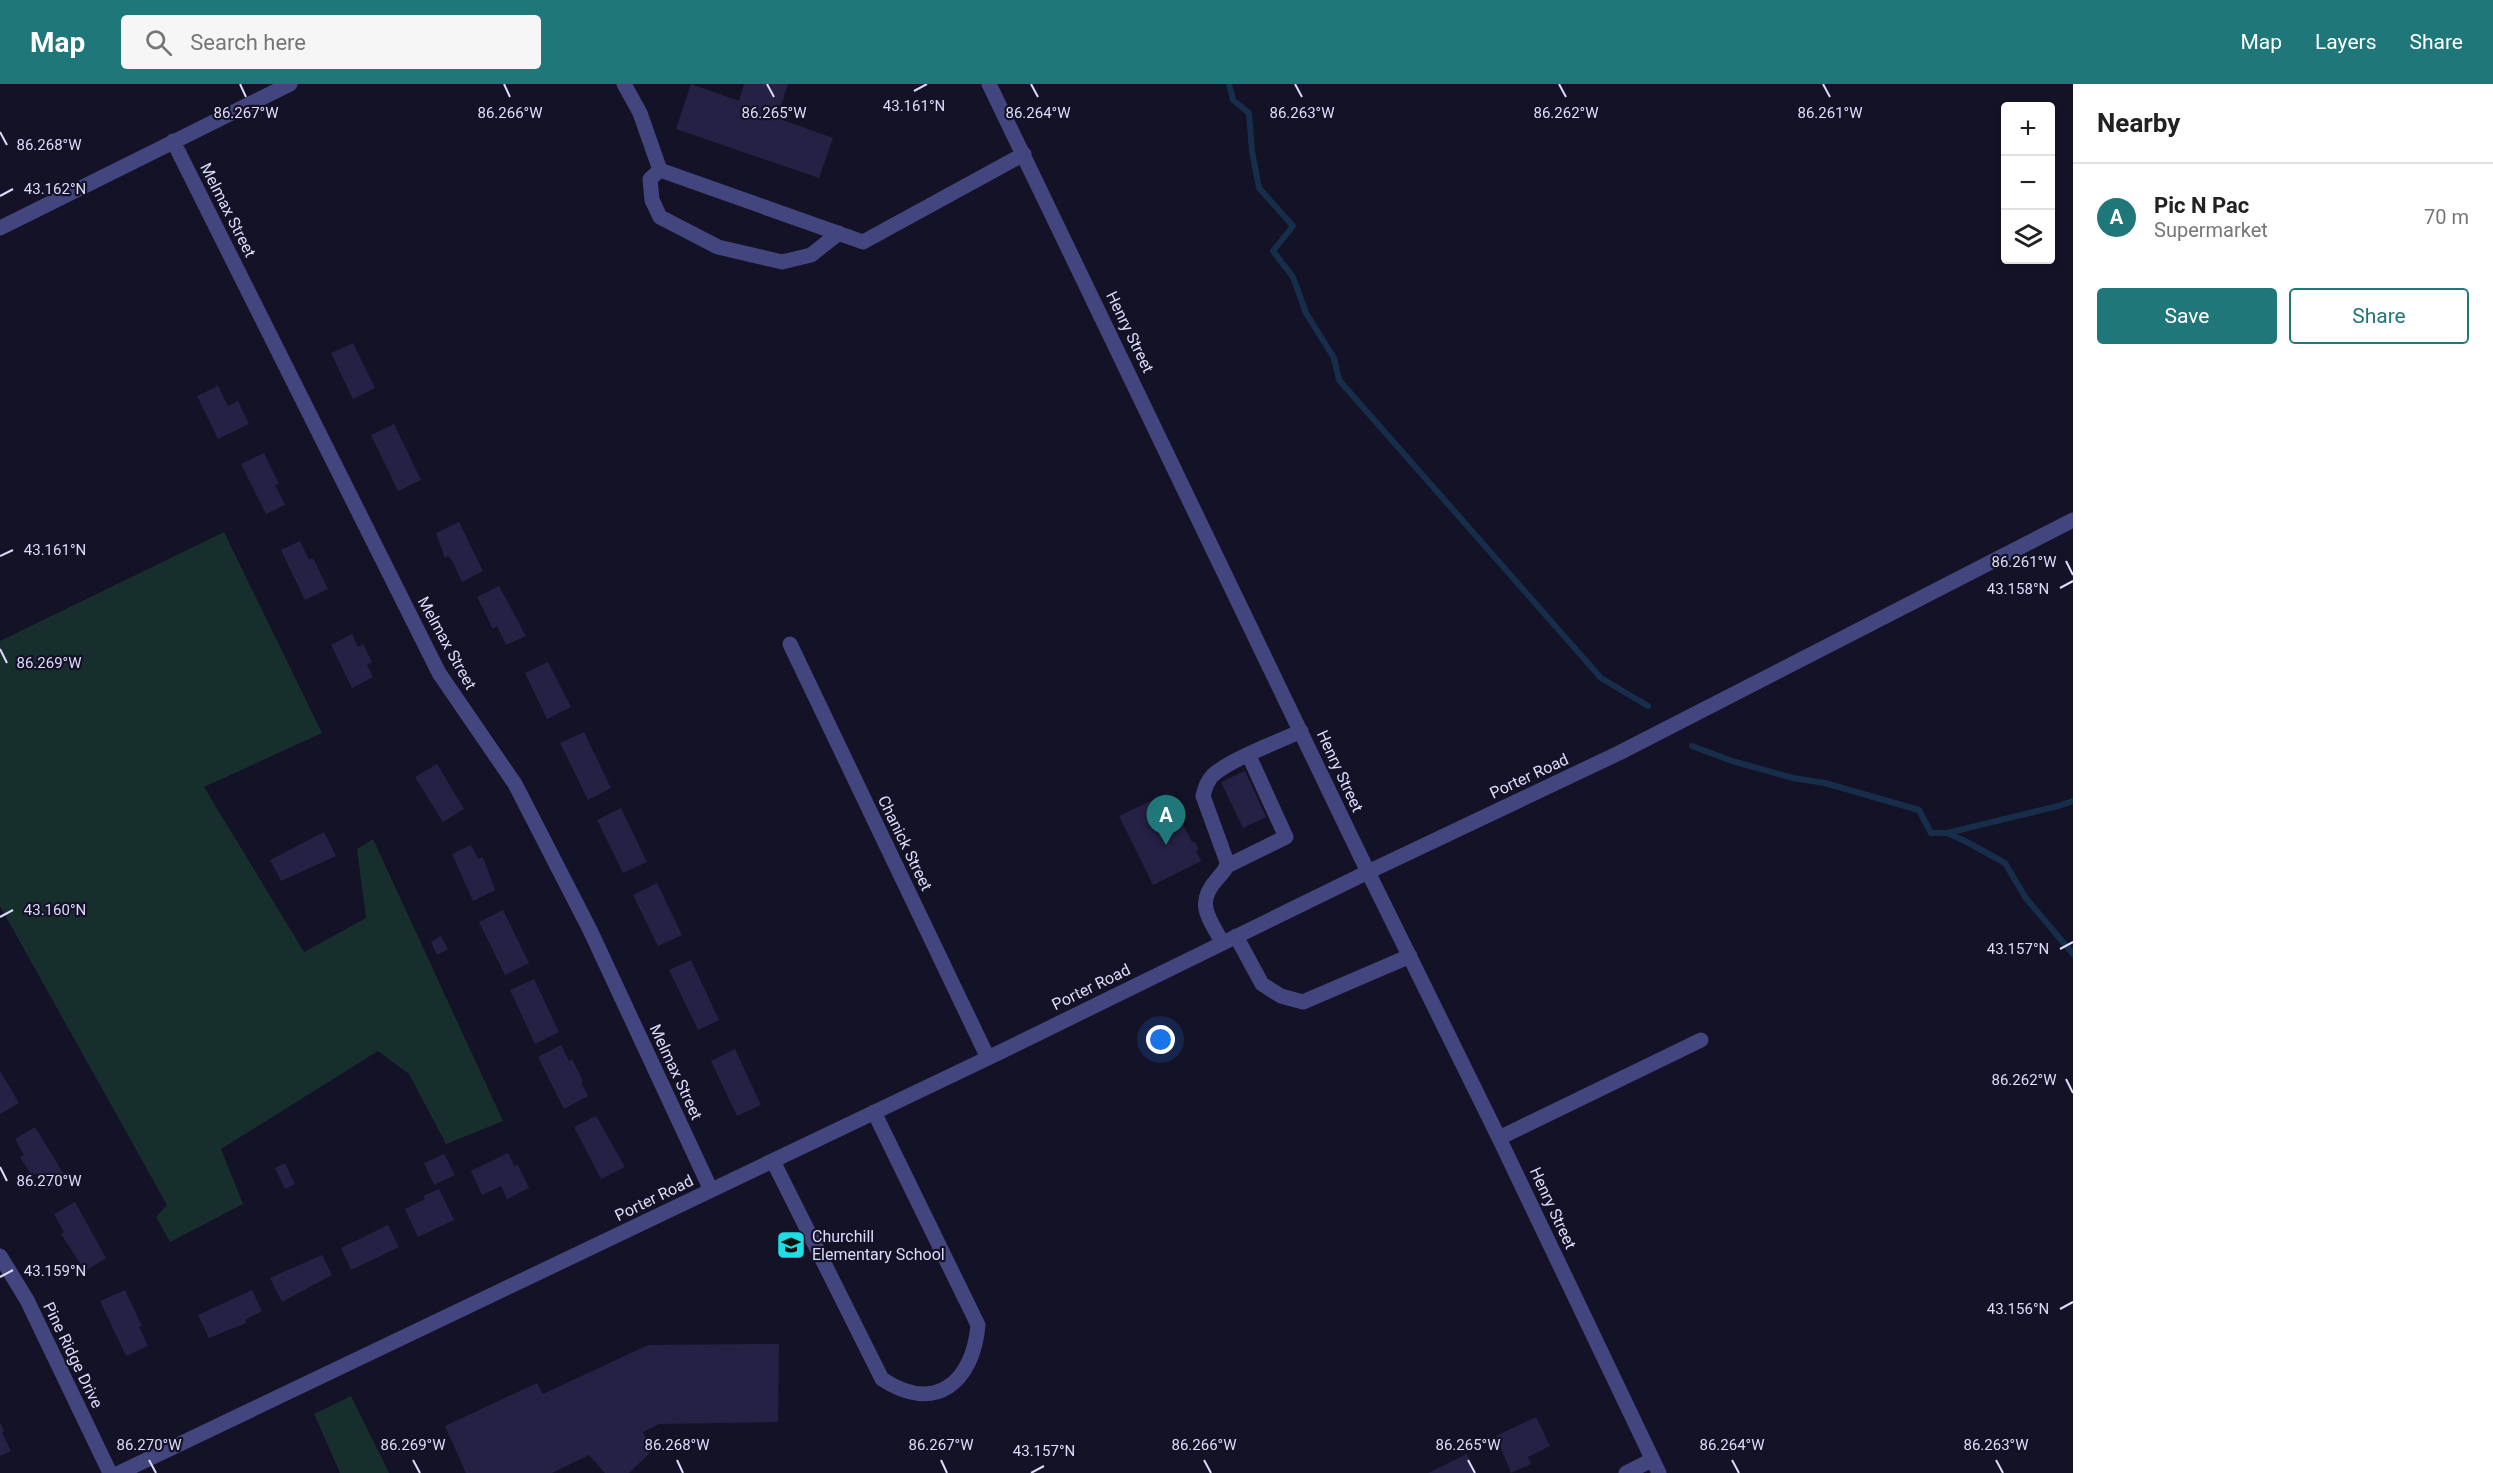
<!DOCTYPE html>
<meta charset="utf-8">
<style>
:root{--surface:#fff;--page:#f6f6f6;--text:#222;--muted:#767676;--line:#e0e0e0;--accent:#207779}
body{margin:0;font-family:Roboto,sans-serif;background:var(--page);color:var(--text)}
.controls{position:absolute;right:18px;top:18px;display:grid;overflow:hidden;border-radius:6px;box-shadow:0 3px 9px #0003}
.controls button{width:54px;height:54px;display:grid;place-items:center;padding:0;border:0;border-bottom:2px solid var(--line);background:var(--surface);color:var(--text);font:30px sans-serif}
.you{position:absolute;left:1161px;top:956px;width:21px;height:21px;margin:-15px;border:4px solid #fff;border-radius:50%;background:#1a73e8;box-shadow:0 0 0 9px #1a73e833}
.badge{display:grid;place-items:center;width:39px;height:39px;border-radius:50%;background:var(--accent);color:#fff;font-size:20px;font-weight:700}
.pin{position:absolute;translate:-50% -50px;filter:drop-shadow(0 2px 3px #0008)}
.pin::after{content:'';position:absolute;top:32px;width:21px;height:18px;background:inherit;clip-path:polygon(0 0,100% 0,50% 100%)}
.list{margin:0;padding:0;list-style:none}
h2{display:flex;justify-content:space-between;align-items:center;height:78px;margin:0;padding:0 24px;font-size:26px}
h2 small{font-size:20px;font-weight:400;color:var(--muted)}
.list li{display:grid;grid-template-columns:39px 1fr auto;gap:18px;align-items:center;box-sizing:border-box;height:108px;padding:0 24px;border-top:2px solid var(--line)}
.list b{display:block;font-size:22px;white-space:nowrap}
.list p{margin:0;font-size:20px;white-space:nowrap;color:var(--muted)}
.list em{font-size:20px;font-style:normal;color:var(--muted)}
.actions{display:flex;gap:12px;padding:18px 24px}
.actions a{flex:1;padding:14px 0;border:2px solid var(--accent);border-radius:6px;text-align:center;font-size:21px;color:var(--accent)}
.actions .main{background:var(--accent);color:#fff}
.icon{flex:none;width:33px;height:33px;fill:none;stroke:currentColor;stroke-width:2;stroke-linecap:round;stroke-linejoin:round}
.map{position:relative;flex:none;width:2073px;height:1389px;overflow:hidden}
header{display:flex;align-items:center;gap:36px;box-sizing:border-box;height:84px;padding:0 30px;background:var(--accent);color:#fff}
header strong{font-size:28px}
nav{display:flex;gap:33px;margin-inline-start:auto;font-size:21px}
.search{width:420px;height:54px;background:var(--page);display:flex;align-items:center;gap:15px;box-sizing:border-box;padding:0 21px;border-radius:6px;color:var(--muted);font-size:22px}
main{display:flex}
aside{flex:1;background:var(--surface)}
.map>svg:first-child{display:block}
.green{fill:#162f2c}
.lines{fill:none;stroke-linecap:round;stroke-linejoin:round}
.stream{stroke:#172e4a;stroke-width:6}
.building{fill:#252144}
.minor{stroke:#43457f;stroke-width:15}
.ticks{fill:none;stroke:#dddbfb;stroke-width:2}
.labels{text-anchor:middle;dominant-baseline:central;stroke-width:4.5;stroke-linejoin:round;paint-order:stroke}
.street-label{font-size:16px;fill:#dddbfb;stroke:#141226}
.poi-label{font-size:16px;fill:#dddbfb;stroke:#141226;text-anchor:start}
.ticks-label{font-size:15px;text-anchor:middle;fill:#dddbfb;stroke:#141226;stroke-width:4.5;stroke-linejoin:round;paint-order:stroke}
</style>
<header>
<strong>Map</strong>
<div class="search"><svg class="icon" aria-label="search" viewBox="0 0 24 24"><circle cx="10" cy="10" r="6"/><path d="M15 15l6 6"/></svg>Search here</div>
<nav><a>Map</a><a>Layers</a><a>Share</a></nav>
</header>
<main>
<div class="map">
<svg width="2073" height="1389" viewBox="0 0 2073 1389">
<rect width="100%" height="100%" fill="#141226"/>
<path class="green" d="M224 448 322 649 204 703 304 868 366 834 357 765 373 755 503 1037 446 1060 409 990 378 967 221 1065 243 1120 170 1158 156 1133 167 1121 0 822V557Z
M351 1312 389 1389H340L314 1330Z"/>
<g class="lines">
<path class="stream" d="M1229 0 1233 16 1249 29 1252 67 1259 104 1293 142 1273 167 1293 193 1306 229 1334 274 1339 296 1601 594 1648 622
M1692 662 1732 677 1793 694 1825 699 1919 726 1931 749H1947L2058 722 2073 717
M1947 749 1967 758 2005 779 2025 813 2073 870"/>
</g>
<path class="building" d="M691 0 739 17 744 0H788L777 34 833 54 819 94 676 45Z
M353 259 375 304 353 315 331 269Z
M218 302 228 322 238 317 249 340 218 355 197 312Z
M394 340 421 396 398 407 371 351Z
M264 369 279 400 275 401 285 421 266 430 241 380Z
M459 438 483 487 462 498 453 478 448 472 445 474 436 449Z
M300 457 309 476 313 474 328 505 305 516 281 466Z
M499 502 526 552 506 561 497 542 493 545 477 513Z
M352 550 358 563 363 560 372 578 367 581 373 593 352 604 331 561Z
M548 578 571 623 547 635 525 589Z
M584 648 611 704 588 716 560 659Z
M437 680 464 725 443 738 415 693Z
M1245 687 1266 733 1243 744 1221 698Z
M1167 709 1192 758 1194 757 1199 765 1196 767 1201 777 1153 801 1119 732Z
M621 724 647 778 623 789 597 736Z
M324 748 336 772 281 797 270 776Z
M471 761 478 775 483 773 495 806 473 817 452 770Z
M657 799 682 851 658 862 633 811Z
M503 826 529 879 505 891 479 838Z
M441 852 448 865 437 871 431 858Z
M691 876 719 936 698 946 669 886Z
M534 895 559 948 535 960 510 906Z
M561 961 569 977 572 975 583 997 581 998 588 1012 564 1025 538 973Z
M735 965 761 1021 737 1032 711 977Z
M0 987 19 1019 0 1030Z
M596 1032 625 1083 601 1095 574 1043Z
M35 1043 66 1094 46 1106 36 1089 32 1092 20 1073 24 1071 15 1055Z
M508 1069 514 1082 518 1081 529 1104 507 1115 501 1102 482 1111 471 1087Z
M444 1070 455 1091 434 1101 424 1079Z
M285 1079 295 1100 285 1105 275 1084Z
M439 1105 454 1136 418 1153 405 1125 425 1115 423 1112Z
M75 1118 106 1174 85 1187 61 1150 64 1148 54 1130Z
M388 1141 399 1163 351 1186 341 1164Z
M322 1171 332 1191 282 1218 270 1194Z
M125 1206 142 1242 139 1243 148 1262 126 1272 100 1217Z
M252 1206 262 1227 245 1236 246 1239 209 1254 198 1231Z
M779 1260 778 1338 659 1340 643 1348 652 1367 629 1389H605L589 1371 552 1389H466L445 1342 537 1299 543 1310 648 1261Z
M1536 1333 1550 1362 1528 1373 1531 1380 1511 1389 1496 1352Z
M0 1338 4 1347 2 1348 11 1367 0 1372Z
M1467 1370 1476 1389H1428Z"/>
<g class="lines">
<path class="minor" d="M624 0 640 29 660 86 863 158 1024 70
M989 0 1368 788 1499 1054 1659 1389
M173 57 439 589 515 700 590 846 711 1106
M660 86 650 95 652 116 660 133 718 163 782 178 811 171 839 149
M0 144 290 0
M790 560 988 974
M1227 782 1286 753 1249 672
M1236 852 1262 900 1281 912 1303 918 1410 872
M1222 858C1208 832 1195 819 1218 794 1223 788 1227 785 1227 778L1203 712C1205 704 1207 697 1213 691 1233 674 1276 659 1301 647
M1499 1054 1701 956
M773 1077 882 1295C935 1330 973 1299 978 1241L874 1028
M0 1172 27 1216 110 1389
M119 1389 988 974 1368 788 1619 669 2073 436
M1626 1389 1652 1376"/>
</g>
<path class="ticks" d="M240 0 246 13M504 0 510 13M767 0 774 13M1031 0 1038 13M1295 0 1302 13M1559 0 1566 13M1823 0 1830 13M914 7 927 0M0 48 7 61M0 112 13 105M0 472 13 466M2066 477 2073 491M2060 504 2073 497M0 565 7 579M0 833 13 826M2060 865 2073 858M2066 995 2073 1009M0 1083 7 1097M0 1193 13 1186M2060 1225 2073 1218M149 1376 156 1389M413 1376 420 1389M677 1376 683 1389M941 1376 947 1389M1204 1376 1211 1389M1468 1376 1475 1389M1732 1376 1739 1389M1996 1376 2003 1389M1031 1389 1044 1382"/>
<defs>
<g id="school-square" transform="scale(1.5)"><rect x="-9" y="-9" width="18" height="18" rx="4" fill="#1edee4" stroke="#141226"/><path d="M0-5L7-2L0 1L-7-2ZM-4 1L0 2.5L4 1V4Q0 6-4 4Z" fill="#111"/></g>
</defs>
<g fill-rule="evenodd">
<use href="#school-square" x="791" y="1161"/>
</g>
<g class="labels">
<g class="street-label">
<text transform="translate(228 126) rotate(63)">Melmax Street</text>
<text transform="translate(1130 248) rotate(64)">Henry Street</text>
<text transform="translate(447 559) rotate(61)">Melmax Street</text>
<text transform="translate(1340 687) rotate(65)">Henry Street</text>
<text transform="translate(1529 692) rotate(-25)">Porter Road</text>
<text transform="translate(905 759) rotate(64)">Chanick Street</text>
<text transform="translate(1091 903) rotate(-26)">Porter Road</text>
<text transform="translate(676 988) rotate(65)">Melmax Street</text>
<text transform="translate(654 1114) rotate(-26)">Porter Road</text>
<text transform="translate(1553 1124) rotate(65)">Henry Street</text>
<text transform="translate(73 1271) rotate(64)">Pine Ridge Drive</text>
</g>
<g class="poi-label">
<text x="812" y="1152">Churchill<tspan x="812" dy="18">Elementary School</tspan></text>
</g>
</g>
<g class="ticks-label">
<text x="914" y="27">43.161°N</text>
<text x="1302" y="34">86.263°W</text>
<text x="246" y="34">86.267°W</text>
<text x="510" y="34">86.266°W</text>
<text x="774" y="34">86.265°W</text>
<text x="1038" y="34">86.264°W</text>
<text x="1566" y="34">86.262°W</text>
<text x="1830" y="34">86.261°W</text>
<text x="49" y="66">86.268°W</text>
<text x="55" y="110">43.162°N</text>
<text x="55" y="471">43.161°N</text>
<text x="2024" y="483">86.261°W</text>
<text x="2018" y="510">43.158°N</text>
<text x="49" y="584">86.269°W</text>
<text x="55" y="831">43.160°N</text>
<text x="2018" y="870">43.157°N</text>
<text x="2024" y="1001">86.262°W</text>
<text x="49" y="1102">86.270°W</text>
<text x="55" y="1192">43.159°N</text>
<text x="2018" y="1230">43.156°N</text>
<text x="149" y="1366">86.270°W</text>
<text x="413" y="1366">86.269°W</text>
<text x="677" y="1366">86.268°W</text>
<text x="941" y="1366">86.267°W</text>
<text x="1204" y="1366">86.266°W</text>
<text x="1468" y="1366">86.265°W</text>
<text x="1732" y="1366">86.264°W</text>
<text x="1996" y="1366">86.263°W</text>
<text x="1044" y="1372">43.157°N</text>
</g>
</svg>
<div class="controls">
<button>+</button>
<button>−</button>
<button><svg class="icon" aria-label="layers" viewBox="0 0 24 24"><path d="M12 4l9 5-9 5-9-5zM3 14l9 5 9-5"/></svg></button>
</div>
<div class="you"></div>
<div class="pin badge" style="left:1166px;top:761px">A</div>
</div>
<aside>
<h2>Nearby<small></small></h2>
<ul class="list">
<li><span class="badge">A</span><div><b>Pic N Pac</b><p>Supermarket</p></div><em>70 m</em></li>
</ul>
<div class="actions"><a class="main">Save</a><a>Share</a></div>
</aside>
</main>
